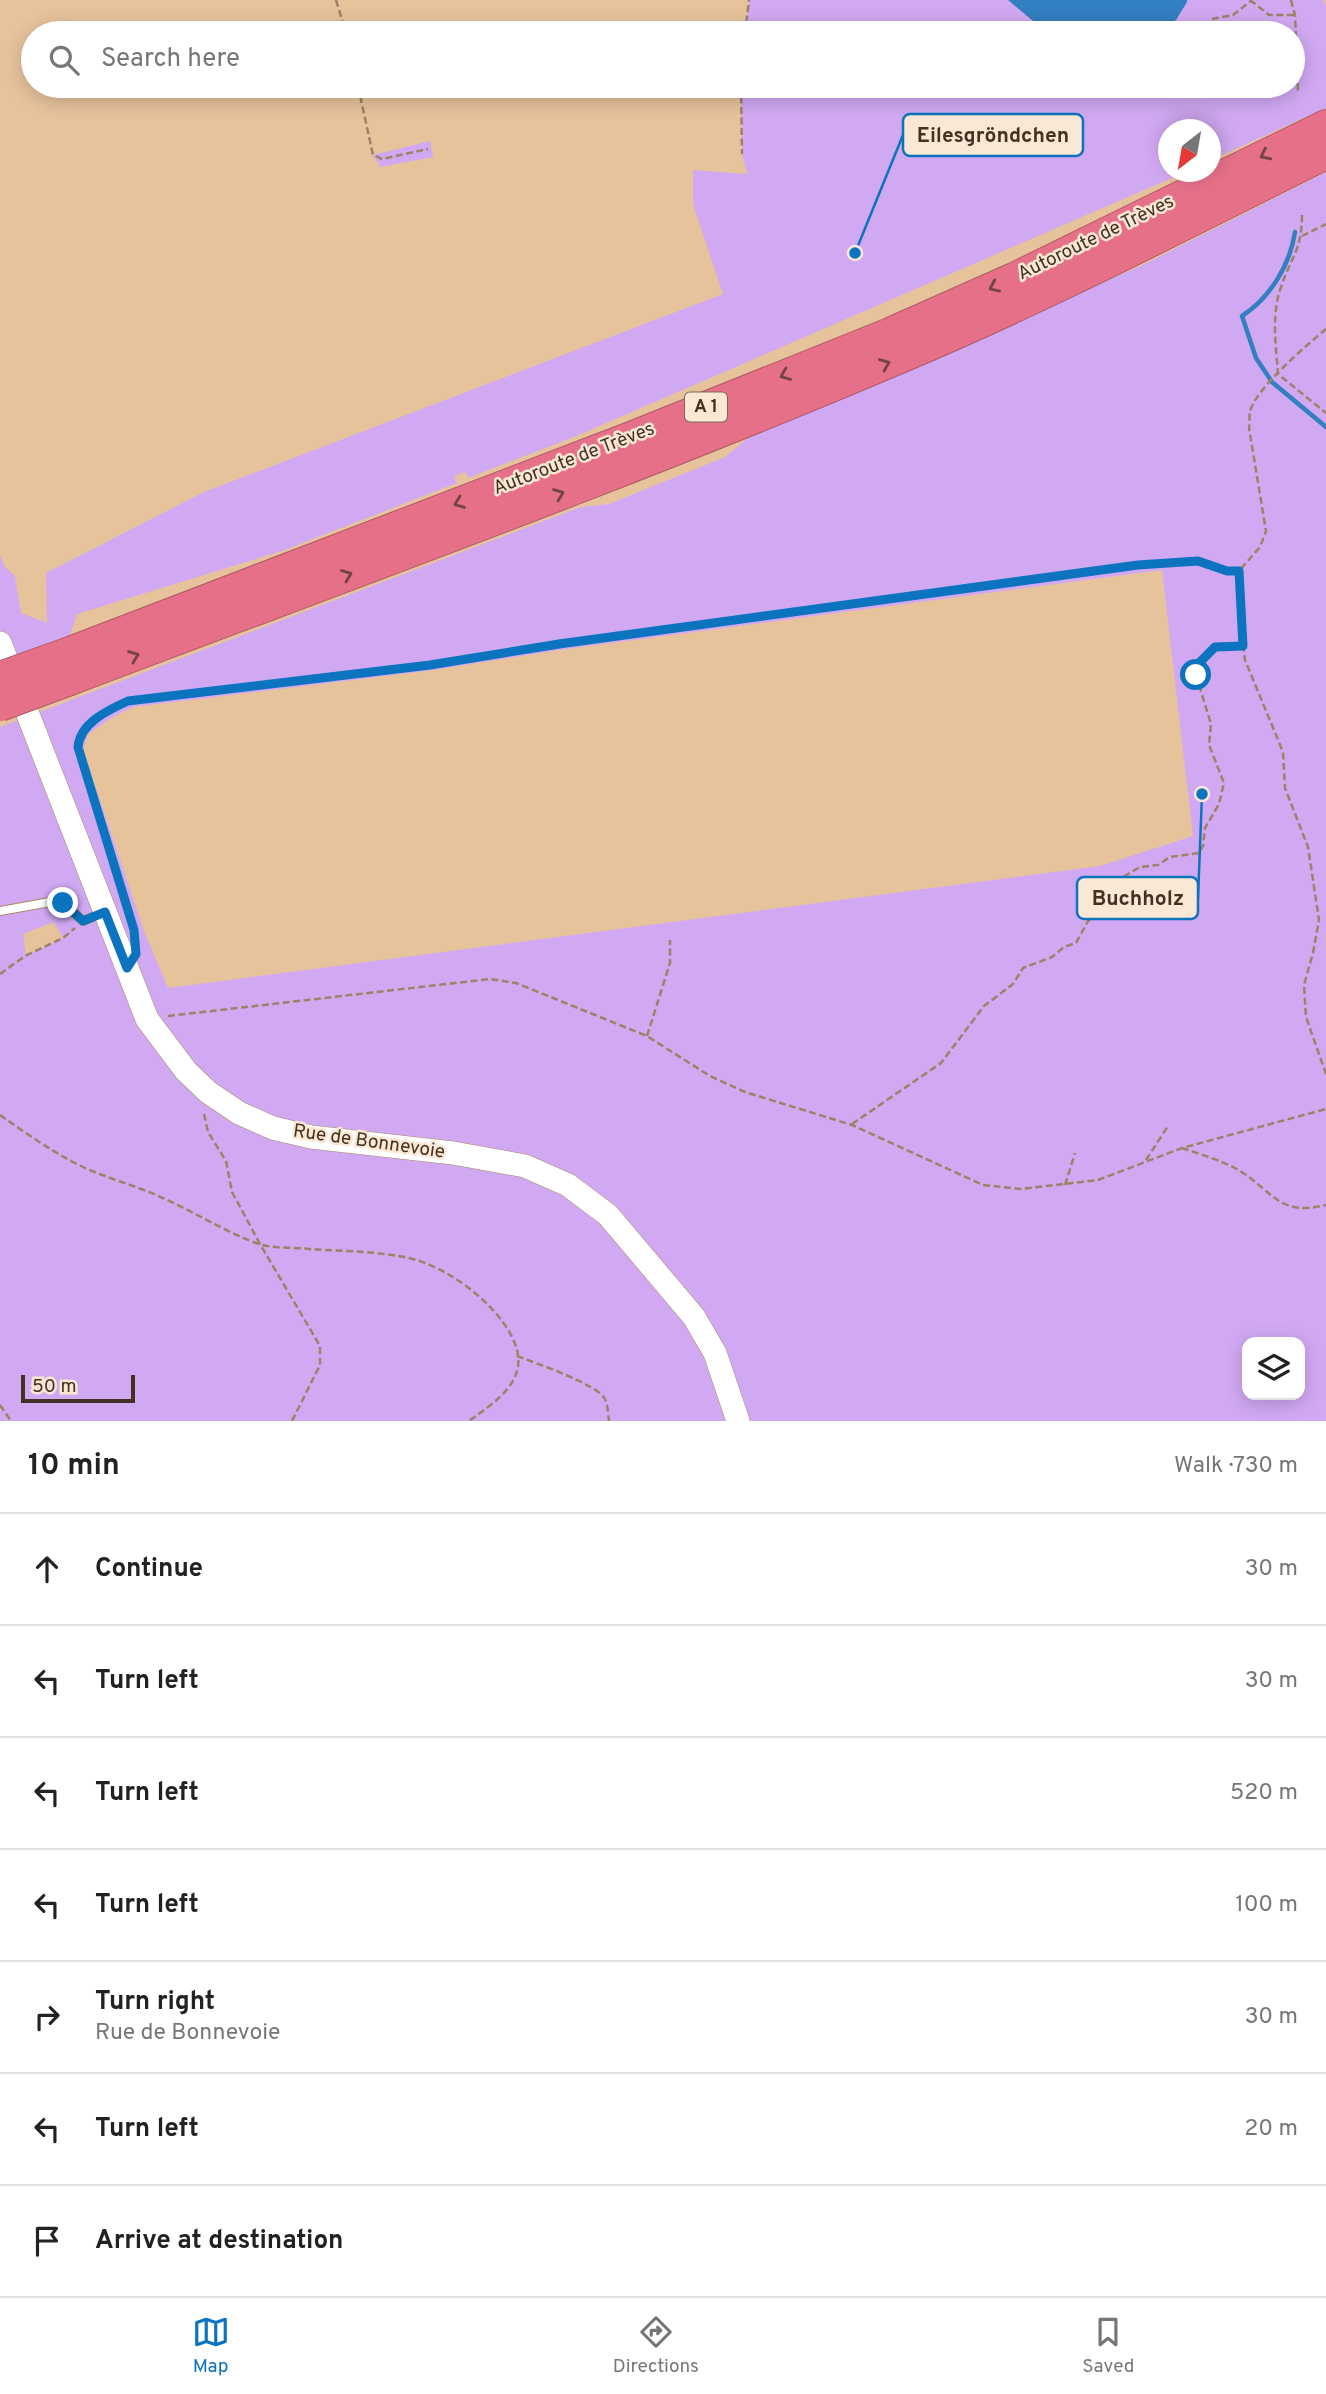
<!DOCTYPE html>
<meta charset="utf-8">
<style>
:root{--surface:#fff;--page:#f2f2f2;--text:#222;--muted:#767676;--line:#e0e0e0;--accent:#0c73be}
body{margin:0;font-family:Overpass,sans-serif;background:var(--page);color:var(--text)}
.controls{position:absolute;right:21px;bottom:21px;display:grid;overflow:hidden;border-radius:14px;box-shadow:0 4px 18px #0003}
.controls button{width:63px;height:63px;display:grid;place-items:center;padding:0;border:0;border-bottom:2px solid var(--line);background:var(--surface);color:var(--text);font:35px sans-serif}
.compass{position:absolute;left:1158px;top:119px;width:63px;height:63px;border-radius:50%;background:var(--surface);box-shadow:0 4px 18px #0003;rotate:211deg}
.scale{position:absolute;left:21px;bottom:18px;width:114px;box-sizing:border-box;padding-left:7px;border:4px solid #413223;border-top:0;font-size:19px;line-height:24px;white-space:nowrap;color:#413223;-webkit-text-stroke:5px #fae7d4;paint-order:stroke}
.stop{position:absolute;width:21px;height:21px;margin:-16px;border:5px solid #0c73be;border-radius:50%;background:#fff}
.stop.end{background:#0c73be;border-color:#fff;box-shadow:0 2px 7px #0008}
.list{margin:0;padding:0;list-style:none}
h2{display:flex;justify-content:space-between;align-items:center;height:91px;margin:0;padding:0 28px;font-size:30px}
h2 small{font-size:23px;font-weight:400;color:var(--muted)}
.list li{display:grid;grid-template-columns:46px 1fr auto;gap:21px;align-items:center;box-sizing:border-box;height:112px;padding:0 28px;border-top:2px solid var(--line)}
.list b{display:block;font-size:26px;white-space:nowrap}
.list p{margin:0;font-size:23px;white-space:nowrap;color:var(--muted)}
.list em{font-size:23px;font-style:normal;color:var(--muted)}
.icon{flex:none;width:38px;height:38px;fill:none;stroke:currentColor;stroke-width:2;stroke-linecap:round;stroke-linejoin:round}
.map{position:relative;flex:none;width:1326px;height:1421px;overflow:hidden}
.search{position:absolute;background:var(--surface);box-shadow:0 4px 18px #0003;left:21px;right:21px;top:21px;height:77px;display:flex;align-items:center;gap:18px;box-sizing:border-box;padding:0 24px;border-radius:38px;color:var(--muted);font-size:26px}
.sheet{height:875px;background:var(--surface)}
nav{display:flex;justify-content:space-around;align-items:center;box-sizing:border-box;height:98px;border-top:2px solid var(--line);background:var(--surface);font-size:19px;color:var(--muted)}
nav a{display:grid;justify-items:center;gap:4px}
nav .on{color:var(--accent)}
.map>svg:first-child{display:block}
.green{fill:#d1a9f3;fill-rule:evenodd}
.water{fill:#327fc2}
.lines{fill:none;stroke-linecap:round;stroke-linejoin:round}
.stream{stroke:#327fc2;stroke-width:4.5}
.lane-casing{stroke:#a98863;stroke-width:10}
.secondary-casing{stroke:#a98863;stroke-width:24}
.highway-casing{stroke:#ad5a65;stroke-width:32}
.path{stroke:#9d8266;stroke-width:2.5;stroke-dasharray:7 3.5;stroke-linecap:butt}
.lane{stroke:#fff;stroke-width:8}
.secondary{stroke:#fff;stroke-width:23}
.highway{stroke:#e77089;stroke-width:30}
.highway-bridge-casing{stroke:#ad5a65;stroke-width:32;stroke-linecap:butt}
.highway-bridge{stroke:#e77089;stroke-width:30}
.oneway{stroke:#734542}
.route{stroke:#0c73be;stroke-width:9}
.labels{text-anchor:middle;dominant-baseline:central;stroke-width:5;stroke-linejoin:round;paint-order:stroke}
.shield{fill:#fae7d4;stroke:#786858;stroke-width:2}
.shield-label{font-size:18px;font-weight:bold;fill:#413223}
.street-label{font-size:19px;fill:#413223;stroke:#fae7d4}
.leader{fill:none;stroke:#0c73be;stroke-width:2.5}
.callout-dot{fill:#0c73be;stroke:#fae7d4;stroke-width:2.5}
.callout{fill:#fae7d4;stroke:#0c73be;stroke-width:2.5}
.callout-label{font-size:21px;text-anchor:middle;font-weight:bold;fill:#413223}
</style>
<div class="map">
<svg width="1326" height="1421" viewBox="0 0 1326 1421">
<rect width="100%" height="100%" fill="#e7c39c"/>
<path class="green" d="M749 0H1008L1045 31 1053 33H745Z
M1187 0H1323L1326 6V108L1211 160 1210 130H1168V172H1186L574 437 468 478 465 472 454 476 457 483 282 551 77 614 70 635 0 661V555L5 567 15 576 21 613 47 623 46 573 204 492 723 294 693 204V170L747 174 742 154 741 86H1293V33H1152L1156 32Z
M430 141 433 157 380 167 373 155Z
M1326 172V1421H0V727L581 507 609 504 725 457 747 439 1147 263ZM1162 570 1193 836 1100 866 168 988 144 931 83 750 88 734 113 717 133 707 434 670 559 650ZM54 922 63 938 26 956 23 934ZM1247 1342H1300V1395H1247Z"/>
<path class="water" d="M1008 0H1187V2L1176 20 1152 33H1053L1045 31Z"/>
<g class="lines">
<path class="stream" d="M1295 232C1290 265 1270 298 1242 316L1256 358 1272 382 1326 427"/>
<g class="lane-casing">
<path id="lane" d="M0 911 50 902 63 903 83 921 102 913"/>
</g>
<g class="secondary-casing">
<path id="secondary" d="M0 643 147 1019 186 1071 208 1092 239 1113 273 1128 311 1137 453 1153 525 1166 568 1185 608 1215 694 1317 715 1353 738 1421"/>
</g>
<g class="highway-casing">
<path id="highway" d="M70 652 631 437 890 333 1014 278 1326 125
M70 680C347 575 627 474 900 358 1045 297 1185 224 1326 154"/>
</g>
<path class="path" d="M336 0 346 33
M1250 0 1269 15H1294
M1291 0 1295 15 1298 91
M1212 19 1233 15 1252 0
M745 33 749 0
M358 86 373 155 382 159 428 149
M741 86 742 154
M1302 215C1302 250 1291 257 1281 287 1271 315 1276 345 1278 374L1326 413
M1302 236 1326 224
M1326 329C1306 346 1258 386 1250 411 1249 416 1250 423 1249 428L1266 531 1260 547 1239 571V608L1245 660 1283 752 1285 788 1308 847 1319 920 1313 953 1304 985 1306 1017 1326 1074
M134 931 78 747C80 723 108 710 128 701L430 665 559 644 1138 565 1198 561 1227 571H1239
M0 974 25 956 63 938 75 928
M168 1016 490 979 516 983 647 1036 710 1076 745 1092 852 1125 983 1185 1021 1189 1098 1180 1182 1148 1326 1109
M647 1036 670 963V940
M204 1114 208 1132 226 1161 232 1192 260 1244 320 1346V1365L292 1421
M0 1115C26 1133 52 1152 81 1166 108 1179 138 1186 165 1199 196 1213 224 1231 256 1243 271 1249 292 1247 309 1249 340 1251 373 1251 404 1257 444 1264 494 1301 512 1337 533 1378 498 1400 469 1421
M852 1124 941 1063 984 1006 1013 984 1023 968 1052 957 1064 947 1076 943 1088 921 1101 912 1116 881 1140 867 1158 865 1170 857 1199 853 1203 846 1205 828 1219 804 1224 783 1209 745 1211 724 1196 675 1199 663 1215 647 1243 646
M1182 1148C1202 1155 1225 1161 1243 1173 1275 1194 1280 1216 1326 1205
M1146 1160 1168 1126
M1065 1185 1075 1153
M517 1356C533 1362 599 1385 605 1399 608 1405 608 1414 609 1421
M0 1405 11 1421"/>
<use href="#lane" class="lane"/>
<use href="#secondary" class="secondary"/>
<use href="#highway" class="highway"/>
<g class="highway-bridge-casing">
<path id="highway-bridge" d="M0 677 70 652
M0 706 70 680"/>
</g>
<use href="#highway-bridge" class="highway-bridge"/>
</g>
<defs><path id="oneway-chevron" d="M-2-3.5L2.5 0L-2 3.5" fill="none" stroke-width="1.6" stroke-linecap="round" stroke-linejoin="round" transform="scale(1.75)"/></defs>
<g class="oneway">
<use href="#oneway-chevron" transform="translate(1265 155) rotate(154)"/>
<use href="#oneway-chevron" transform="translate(994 287) rotate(156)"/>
<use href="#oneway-chevron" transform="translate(885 364) rotate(-22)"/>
<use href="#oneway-chevron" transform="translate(785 375) rotate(158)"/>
<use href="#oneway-chevron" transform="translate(559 494) rotate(-21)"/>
<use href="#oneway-chevron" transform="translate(459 503) rotate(159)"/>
<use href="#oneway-chevron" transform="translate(347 575) rotate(-21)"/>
<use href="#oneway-chevron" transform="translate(134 656) rotate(-21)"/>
</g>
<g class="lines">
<path class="route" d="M63 903 83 921 105 912 127 968 136 954 134 930 78 747C80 723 108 710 128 701L430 665 559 644 1138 565 1198 561 1227 571H1239L1243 646 1215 647 1199 663 1196 675"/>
</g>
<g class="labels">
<rect class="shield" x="685" y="392.5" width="42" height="29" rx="5"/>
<g class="shield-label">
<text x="706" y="407">A 1</text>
</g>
<g class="street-label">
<text transform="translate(1096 238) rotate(-26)">Autoroute de Trèves</text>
<text transform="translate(574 459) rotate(-21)">Autoroute de Trèves</text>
<text transform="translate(369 1142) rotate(8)">Rue de Bonnevoie</text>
</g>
</g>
<path class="leader" d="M855 253L903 135M1202 794L1198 898"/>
<g class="callout-dot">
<circle cx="855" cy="253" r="7"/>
<circle cx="1202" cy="794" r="7"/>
</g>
<g class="callout">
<rect x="903" y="114" width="180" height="42" rx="7"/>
<rect x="1077" y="877" width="121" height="42" rx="7"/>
</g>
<g class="callout-label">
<text x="993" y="142">Eilesgröndchen</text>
<text x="1138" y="905">Buchholz</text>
</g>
</svg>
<div class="controls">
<button><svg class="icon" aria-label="layers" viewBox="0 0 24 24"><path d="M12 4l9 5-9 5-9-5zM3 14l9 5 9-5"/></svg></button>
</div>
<svg class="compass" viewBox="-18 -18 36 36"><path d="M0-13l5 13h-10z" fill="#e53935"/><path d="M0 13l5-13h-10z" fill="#767676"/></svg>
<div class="scale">50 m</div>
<div class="stop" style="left:1196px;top:675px"></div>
<div class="stop end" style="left:63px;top:903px"></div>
<div class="search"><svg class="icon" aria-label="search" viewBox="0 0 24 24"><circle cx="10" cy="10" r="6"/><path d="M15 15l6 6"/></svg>Search here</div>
</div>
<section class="sheet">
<h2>10 min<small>Walk · 730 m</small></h2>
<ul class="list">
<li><svg class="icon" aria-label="ahead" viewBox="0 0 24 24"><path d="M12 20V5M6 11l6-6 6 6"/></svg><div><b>Continue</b></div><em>30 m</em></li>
<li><svg class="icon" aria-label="left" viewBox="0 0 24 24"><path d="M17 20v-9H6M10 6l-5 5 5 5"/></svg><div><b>Turn left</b></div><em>30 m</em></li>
<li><svg class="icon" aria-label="left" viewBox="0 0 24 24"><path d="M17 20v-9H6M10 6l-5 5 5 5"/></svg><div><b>Turn left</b></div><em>520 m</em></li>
<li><svg class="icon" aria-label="left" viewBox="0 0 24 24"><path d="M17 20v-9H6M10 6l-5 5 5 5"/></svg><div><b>Turn left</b></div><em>100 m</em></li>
<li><svg class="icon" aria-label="right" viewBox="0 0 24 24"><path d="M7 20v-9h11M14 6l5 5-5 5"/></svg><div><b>Turn right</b><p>Rue de Bonnevoie</p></div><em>30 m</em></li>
<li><svg class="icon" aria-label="left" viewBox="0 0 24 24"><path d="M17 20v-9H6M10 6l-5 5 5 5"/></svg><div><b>Turn left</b></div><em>20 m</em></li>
<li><svg class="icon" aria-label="arrive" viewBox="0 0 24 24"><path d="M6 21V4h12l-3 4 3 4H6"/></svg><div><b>Arrive at destination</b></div></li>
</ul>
</section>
<nav>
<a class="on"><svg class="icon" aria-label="map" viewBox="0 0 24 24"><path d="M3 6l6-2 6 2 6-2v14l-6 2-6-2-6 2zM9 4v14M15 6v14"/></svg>Map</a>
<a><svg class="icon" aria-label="directions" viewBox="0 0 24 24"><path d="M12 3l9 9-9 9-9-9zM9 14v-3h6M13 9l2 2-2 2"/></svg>Directions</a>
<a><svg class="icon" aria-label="saved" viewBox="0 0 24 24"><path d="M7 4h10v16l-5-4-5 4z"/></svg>Saved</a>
</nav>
